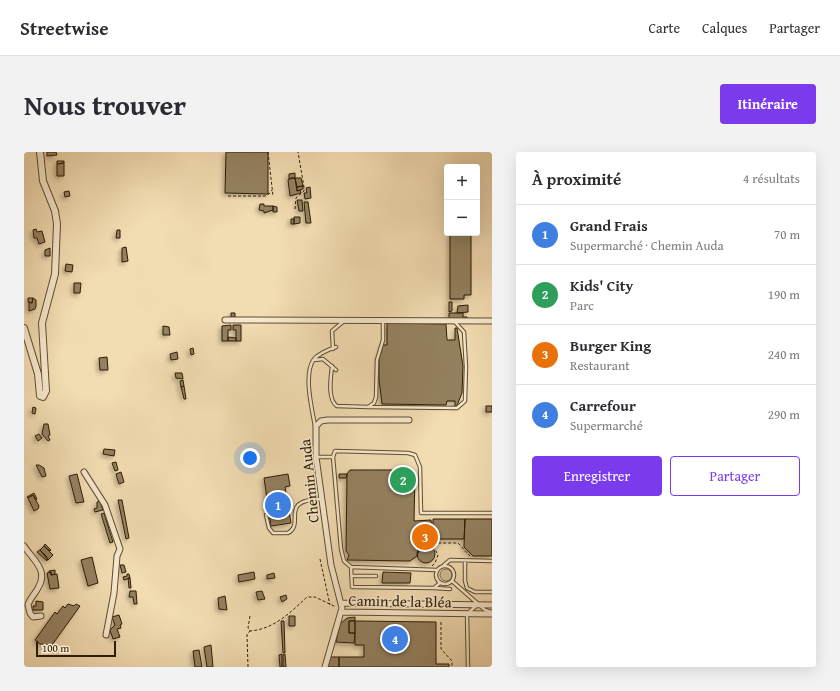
<!DOCTYPE html>
<html lang="fr">
<meta charset="utf-8">
<style>
:root{--surface:#fff;--page:#f2f2f3;--text:#2b2b33;--muted:#7c7c81;--line:#e1e1e2;--accent:#7c3aed}
body{margin:0;font-family:"Gentium Book Plus",serif;background:var(--page);color:var(--text)}
.controls{position:absolute;right:12px;top:12px;display:grid;overflow:hidden;border-radius:4px;box-shadow:0 4px 16px #0002}
.controls button{width:36px;height:36px;display:grid;place-items:center;padding:0;border:0;border-bottom:1px solid var(--line);background:var(--surface);color:var(--text);font:20px sans-serif}
.scale{position:absolute;left:12px;bottom:10px;width:80px;box-sizing:border-box;padding-left:4px;border:2px solid #2e1d04;border-top:0;font-size:11px;line-height:14px;white-space:nowrap;color:#2e1d04;-webkit-text-stroke:3px #f7e8cd;paint-order:stroke}
.you{position:absolute;left:226px;top:306px;width:14px;height:14px;margin:-10px;border:3px solid #fff;border-radius:50%;background:#1a73e8;box-shadow:0 0 0 6px #1a73e833}
.badge{display:grid;place-items:center;width:26px;height:26px;border-radius:50%;background:var(--accent);color:#fff;font-size:13px;font-weight:700}
.pin{position:absolute;translate:-50% -50%;border:2px solid #fff;box-shadow:0 1px 4px #0006}
.list{margin:0;padding:0;list-style:none}
h2{display:flex;justify-content:space-between;align-items:center;height:52px;margin:0;padding:0 16px;font-size:17px}
h2 small{font-size:13px;font-weight:400;color:var(--muted)}
.list li{display:grid;grid-template-columns:26px 1fr auto;gap:12px;align-items:center;box-sizing:border-box;height:60px;padding:0 16px;border-top:1px solid var(--line)}
.list b{display:block;font-size:15px;white-space:nowrap}
.list p{margin:0;font-size:13px;white-space:nowrap;color:var(--muted)}
.list em{font-size:13px;font-style:normal;color:var(--muted)}
.actions{display:flex;gap:8px;padding:12px 16px}
.actions a{flex:1;padding:9px 0;border:1px solid var(--accent);border-radius:4px;text-align:center;font-size:14px;color:var(--accent)}
.actions .main{background:var(--accent);color:#fff}
.map{position:relative;flex:none;width:468px;height:515px;overflow:hidden;border-radius:4px}
header{display:flex;align-items:center;gap:24px;box-sizing:border-box;height:56px;padding:0 20px;background:var(--surface);border-bottom:1px solid var(--line)}
header strong{font-size:19px}
nav{display:flex;gap:22px;margin-inline-start:auto;font-size:14px}
.intro{display:flex;align-items:center;justify-content:space-between;box-sizing:border-box;height:96px;padding:0 24px}
h1{margin:0;font-size:28px}
.button{padding:10px 18px;border-radius:4px;background:var(--accent);color:#fff;font-size:14px;font-weight:700}
main{display:flex;gap:24px;padding:0 24px}
aside{flex:1;background:var(--surface);border-radius:4px;box-shadow:0 4px 16px #0002}
.map>svg:first-child{display:block}
.green{fill:#d1bc94;stroke:#806c4c}
.building{fill:#94805e;stroke:#2e1d04;filter:url(#shadow)}
.lines{fill:none;stroke-linecap:round;stroke-linejoin:round}
.service-casing{stroke:#5f4d30;stroke-width:4.5}
.minor-casing{stroke:#5f4d30;stroke-width:7}
.tertiary-casing{stroke:#5f4d30;stroke-width:8}
.path{stroke:#2e1d04;stroke-width:1;stroke-dasharray:3 2;stroke-linecap:butt}
.service{stroke:#f7e8cd;stroke-width:2.5}
.minor{stroke:#f7e8cd;stroke-width:5}
.tertiary{stroke:#f7e8cd;stroke-width:6}
.labels{text-anchor:middle;dominant-baseline:central;stroke-width:3;stroke-linejoin:round;paint-order:stroke}
.street-label{font-size:15px;fill:#2e1d04;stroke:#f7e8cd}
</style>
<header>
<strong>Streetwise</strong>
<nav><a>Carte</a><a>Calques</a><a>Partager</a></nav>
</header>
<div class="intro"><h1>Nous trouver</h1><a class="button">Itinéraire</a></div>
<main>
<div class="map">
<svg width="468" height="515" viewBox="0 0 468 515">
<defs>
<filter id="shadow"><feDropShadow dx="-2.5" dy="2.5" stdDeviation="2" flood-color="#0004"/></filter>
</defs>
<rect width="100%" height="100%" fill="#f2dcb2"/>
<filter id="stains"><feTurbulence type="fractalNoise" baseFrequency=".005" numOctaves="4"/><feColorMatrix values="0 0 0 0 .2 0 0 0 0 .09 0 0 0 0 .02 0 0 0 .5 -.17"/></filter>
<radialGradient id="worn" r=".72"><stop offset=".6" stop-color="#630" stop-opacity="0"/><stop offset="1" stop-color="#630" stop-opacity=".3"/></radialGradient>
<path class="green" d="M416 423a6 6 0 1 1 12 0a6 6 0 1 1-12 0Z"/>
<path class="building" d="M23 0H32L33 3 23 4Z
M202 0H244V42L201 41Z
M33 9H40V11L33 12Z
M40 11V24H33V12Z
M271 21V26L265 27V22Z
M267 26H271L273 39 276 38 277 41 266 44 264 28Z
M271 26H277L279 34 273 35Z
M279 34V37L273 39V35Z
M286 35 287 46 281 47 280 41H283L282 36Z
M45 39 46 44 41 45 40 40Z
M273 48H278L279 59H275Z
M280 50H284L287 71H282Z
M236 52H240V54H249V58L240 61V59L235 58Z
M249 54 253 55V60H249Z
M270 65H276V71L270 72Z
M267 67H270V72H267Z
M12 77 13 80 18 79 21 90 15 92 13 86H10L9 78Z
M93 78H96V86H92Z
M426 81H447V143H440V147H426Z
M102 95 104 109 98 110V96Z
M26 96V104H21V98Z
M42 112 49 113 48 120 41 119Z
M50 131H57L56 141H50Z
M4 146H9L8 151 4 150Z
M9 146 12 148V154L11 157 5 159V150L8 151Z
M425 150H428V159L425 160Z
M444 153V160L433 161 434 154Z
M207 161H211V165H207Z
M425 161H439V165H443V167H425Z
M363 171 422 172 423 188H431V176H433L439 214 438 241 432 256H431V249H423L422 253 358 252 355 227V207L359 193H363Z
M207 173V178H204V189H198V174Z
M209 173H217V189H212V178H209Z
M139 174 145 175 146 183H139Z
M204 185 212 186V189H204Z
M169 196 170 202 167 203 166 197Z
M153 200 154 207 147 208 146 202Z
M83 205 84 218H76L75 206Z
M151 221H158L159 227 152 226Z
M159 228 160 234 157 235 156 229Z
M160 234 162 247H160L157 235Z
M462 254H468V260H462Z
M9 255 12 256 11 262 8 261Z
M20 272H24L26 283 24 284 26 288 24 289 18 282Z
M15 282 18 286 14 289 11 284Z
M80 297 91 298 90 304 79 302Z
M92 310 94 318 91 319 88 311Z
M12 313H15L20 316 22 324 18 325Z
M326 318H387L391 322 390 369 407 368 409 387 396 396 393 404 386 409 323 408 325 403 322 399 323 322Z
M97 320 100 330 95 332 92 322Z
M53 322 60 350 52 351 45 324Z
M264 322 266 334 261 335 267 371 247 374 240 326Z
M315 322H323L322 326H315Z
M10 341 13 347 12 348 9 343 4 346 3 345Z
M9 343 15 354 14 357 10 359 4 346Z
M94 348H98L105 386 102 387Z
M76 349 79 358 71 360 70 357 73 356V350Z
M80 361 89 390 86 391 77 362Z
M409 367H441L440 387H409Z
M441 367H468V404H449L440 395Z
M21 392 27 398 26 399 20 394Z
M393 402a9 9 0 1 1 18 0a9 9 0 1 1-18 0Z
M20 394 29 403 24 408 16 398Z
M16 398 23 405V409L13 400Z
M68 405 74 431 64 434 57 408Z
M96 413H100L102 420 98 421Z
M31 418V422L27 423V420H25V419Z
M27 420V423L33 422 35 436 26 437 23 421Z
M230 420 231 427 215 430 214 423Z
M359 420 387 421 386 431H358Z
M250 421 251 426 243 427V423Z
M103 422H105L106 426 100 428 99 425 103 424Z
M104 426H106L107 436H105Z
M106 439H112L113 452H110L109 445H105Z
M238 439 241 447 234 448 232 440Z
M262 443 263 447 258 450 256 445Z
M201 444 203 458 195 457 194 446Z
M12 449 19 450V458H9V454H12Z
M44 452 50 454 52 452 56 454 28 493 16 492 11 488 31 460 33 462 39 454 41 456Z
M95 463 98 472 96 473 97 476 93 477 96 485 89 487 86 478 91 473 88 465Z
M265 464H271V474H265Z
M331 465V469H325V481H331L330 491 312 490 316 472 323 466Z
M257 469H260L261 501H259Z
M325 469H331V481H325Z
M331 469 412 470V512H425V515H315V505H340V493H331Z
M187 493 189 515H183L180 495Z
M175 498 178 515H171L169 499Z
M258 502V515H256L255 503Z
M261 502 262 515H259V503Z
M305 505H315V515H304Z"/>
<g class="lines">
<g class="service-casing">
<path id="service" d="M309 197 308 179 320 169
M290 208 299 207 312 218
M308 214C307 224 303 248 313 254L344 255 350 251 352 245 353 208 359 188V170
M344 255 433 256 441 249 442 215 440 180 430 169
M291 274C288 257 279 222 290 207 295 202 306 197 312 195
M292 305H309
M254 359 246 360 242 363 245 376 249 381H264C282 371 253 348 298 347
M441 409V429L443 436 451 440H468
M420 413 426 408 468 409
M412 423a9 9 0 1 1 18 0a9 9 0 1 1-18 0Z
M327 415 328 435 410 436 416 431
M413 418 327 415 320 409 317 397 309 305 311 299 384 301 391 303 396 315 397 361H468
M328 424H352
M428 429 461 458 468 460
M410 436 426 437
M444 515 443 462 452 454"/>
</g>
<g class="minor-casing">
<path id="minor" d="M201 168 468 169
M60 320 81 353 96 397 93 404 90 441 82 483
M0 394C9 408 25 418 14 436 11 442 6 446 4 453L6 461 9 465 17 464
M318 451 468 453
M317 460 468 462
M301 515 318 456 307 413 292 305V274L297 269 303 268H385"/>
</g>
<g class="tertiary-casing">
<path id="tertiary" d="M0 176 14 222 16 244 19 245 22 239 18 171 31 122 33 72 31 59 19 29 16 0"/>
</g>
<path class="path" d="M244 0 249 44
M204 44H241L245 42 248 38
M271 57 272 46 280 39V35L274 0
M296 407 306 453
M408 414 411 411 414 403 409 393 411 391H434L446 404
M226 464 224 476 226 479C250 477 266 461 283 445H291L312 455
M417 470V497L428 509V515
M224 515 223 482 226 479"/>
<use href="#service" class="service"/>
<use href="#minor" class="minor"/>
<use href="#tertiary" class="tertiary"/>
</g>
<g class="labels">
<g class="street-label">
<text transform="translate(285 329) rotate(-96)">Chemin Auda</text>
<text transform="translate(376 449) rotate(1)">Camin de la Bléa</text>
</g>
</g>
<rect width="100%" height="100%" filter="url(#stains)"/>
<rect width="100%" height="100%" fill="url(#worn)"/>
</svg>
<div class="controls">
<button>+</button>
<button>−</button>
</div>
<div class="scale">100 m</div>
<div class="you"></div>
<div class="pin badge" style="left:254px;top:353px;background:#3f7fe0">1</div>
<div class="pin badge" style="left:379px;top:328px;background:#2e9e5b">2</div>
<div class="pin badge" style="left:401px;top:385px;background:#e8710a">3</div>
<div class="pin badge" style="left:371px;top:487px;background:#3f7fe0">4</div>
</div>
<aside>
<h2>À proximité<small>4 résultats</small></h2>
<ul class="list">
<li><span class="badge" style="background:#3f7fe0">1</span><div><b>Grand Frais</b><p>Supermarché · Chemin Auda</p></div><em>70 m</em></li>
<li><span class="badge" style="background:#2e9e5b">2</span><div><b>Kids' City</b><p>Parc</p></div><em>190 m</em></li>
<li><span class="badge" style="background:#e8710a">3</span><div><b>Burger King</b><p>Restaurant</p></div><em>240 m</em></li>
<li><span class="badge" style="background:#3f7fe0">4</span><div><b>Carrefour</b><p>Supermarché</p></div><em>290 m</em></li>
</ul>
<div class="actions"><a class="main">Enregistrer</a><a>Partager</a></div>
</aside>
</main>
